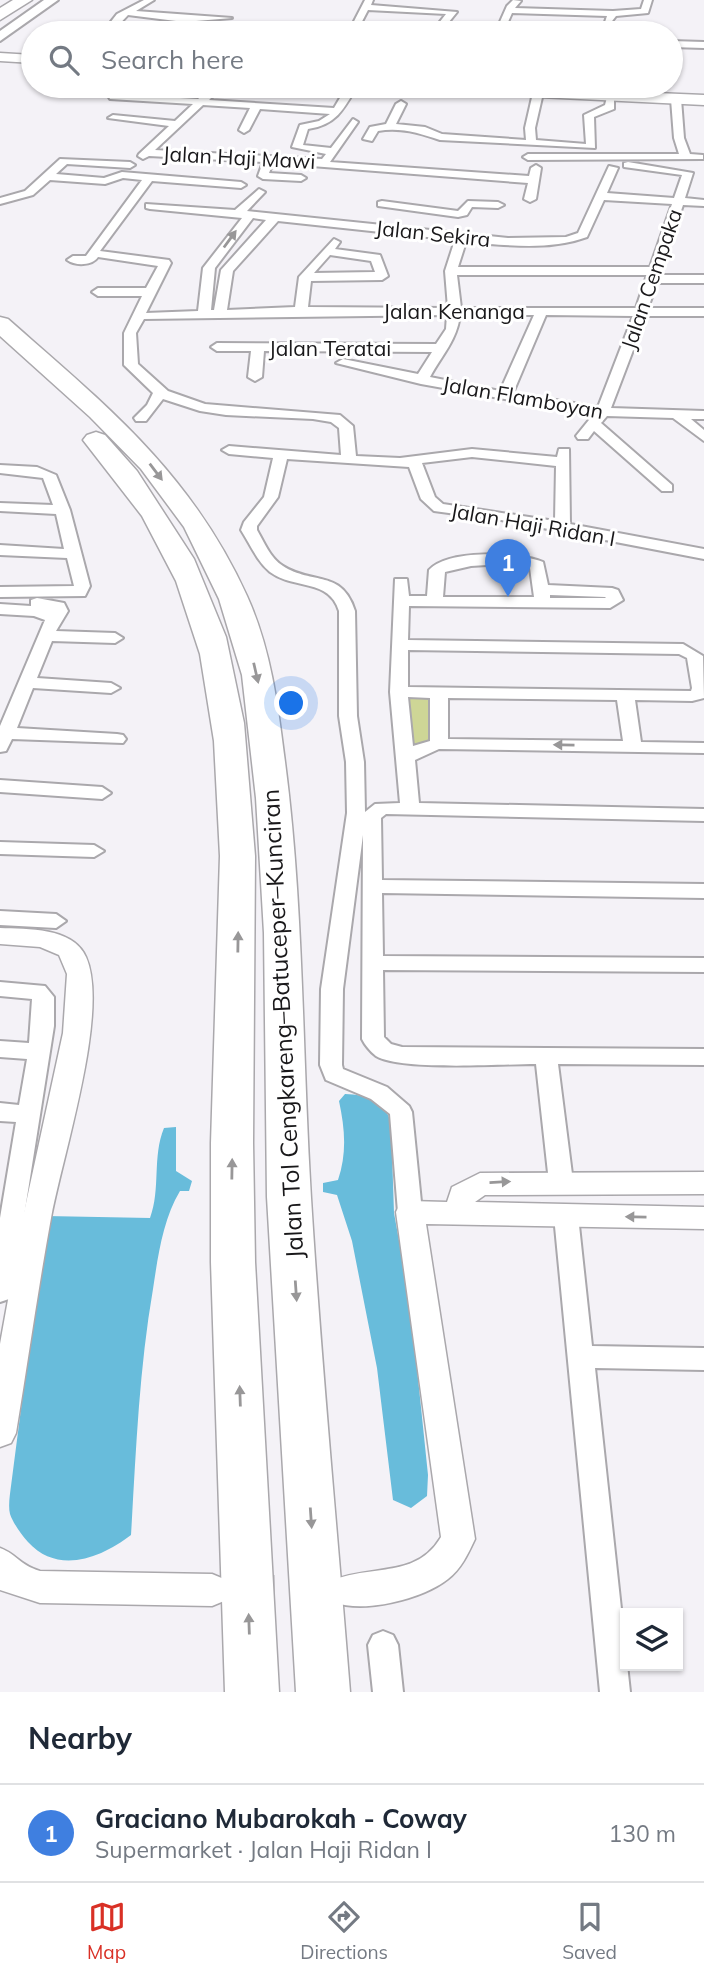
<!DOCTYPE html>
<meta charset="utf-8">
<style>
:root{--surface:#fff;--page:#f2f2f3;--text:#1f2937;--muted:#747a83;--line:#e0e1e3;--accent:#d93025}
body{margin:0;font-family:Mulish,sans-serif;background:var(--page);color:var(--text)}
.controls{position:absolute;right:21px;bottom:21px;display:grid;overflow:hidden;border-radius:0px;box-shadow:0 2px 5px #0004}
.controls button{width:63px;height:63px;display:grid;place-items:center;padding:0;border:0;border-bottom:2px solid var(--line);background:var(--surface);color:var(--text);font:35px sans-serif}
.you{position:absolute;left:292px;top:704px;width:24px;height:24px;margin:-18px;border:5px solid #fff;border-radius:50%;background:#1a73e8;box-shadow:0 0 0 10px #1a73e833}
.badge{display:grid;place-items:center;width:46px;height:46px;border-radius:50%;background:var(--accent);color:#fff;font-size:23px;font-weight:700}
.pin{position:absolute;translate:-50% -58px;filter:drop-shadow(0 2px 4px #0008)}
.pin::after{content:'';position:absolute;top:37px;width:24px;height:21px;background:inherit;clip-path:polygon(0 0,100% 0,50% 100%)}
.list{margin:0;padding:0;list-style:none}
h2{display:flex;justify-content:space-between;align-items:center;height:91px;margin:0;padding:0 28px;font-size:30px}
h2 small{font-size:23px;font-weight:400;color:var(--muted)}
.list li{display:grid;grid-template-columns:46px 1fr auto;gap:21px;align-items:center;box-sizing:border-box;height:98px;padding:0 28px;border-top:2px solid var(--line)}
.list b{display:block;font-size:26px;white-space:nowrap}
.list p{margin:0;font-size:23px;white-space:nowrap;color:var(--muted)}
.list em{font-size:23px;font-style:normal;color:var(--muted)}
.icon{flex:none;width:38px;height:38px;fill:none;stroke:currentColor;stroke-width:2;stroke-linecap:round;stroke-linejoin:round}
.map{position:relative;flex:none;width:704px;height:1692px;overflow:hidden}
.search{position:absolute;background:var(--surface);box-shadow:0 2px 5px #0004;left:21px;right:21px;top:21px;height:77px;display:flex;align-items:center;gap:18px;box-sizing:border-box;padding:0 24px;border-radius:38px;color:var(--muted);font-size:26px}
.sheet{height:189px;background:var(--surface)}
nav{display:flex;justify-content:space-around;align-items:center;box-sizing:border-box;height:98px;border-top:2px solid var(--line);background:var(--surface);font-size:19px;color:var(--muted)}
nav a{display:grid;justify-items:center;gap:4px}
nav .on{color:var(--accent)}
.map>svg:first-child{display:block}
.green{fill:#ced696}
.water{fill:#68bcdb}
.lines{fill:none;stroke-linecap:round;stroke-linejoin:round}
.tertiary-tunnel{stroke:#d3d1d6;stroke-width:32;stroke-dasharray:32 16;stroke-linecap:butt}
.minor-casing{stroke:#aaa8ac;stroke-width:4}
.tertiary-casing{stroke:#aaa8ac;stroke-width:3}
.secondary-casing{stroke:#aaa8ac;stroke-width:4}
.primary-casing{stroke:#aaa8ac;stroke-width:3}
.motorway-casing{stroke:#aaa8ac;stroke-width:3}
.minor{fill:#fff;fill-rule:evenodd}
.tertiary{fill:#fff;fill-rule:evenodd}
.secondary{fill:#fff;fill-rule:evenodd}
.primary{fill:#fff;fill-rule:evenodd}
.motorway{fill:#fff;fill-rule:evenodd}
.oneway{fill:#989798}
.labels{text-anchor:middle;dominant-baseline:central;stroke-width:6;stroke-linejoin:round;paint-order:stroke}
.far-street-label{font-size:21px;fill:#19181a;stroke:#fff}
.street-label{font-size:24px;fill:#19181a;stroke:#fff}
</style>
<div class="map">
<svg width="704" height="1692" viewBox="0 0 704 1692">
<rect width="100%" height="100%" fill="#f4f2f7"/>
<path class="green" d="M403 694 435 695V740L409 750Z"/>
<path class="water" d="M345 1094C367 1095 385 1100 391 1123L394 1213 410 1301 428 1475 427 1496 411 1508 393 1500 377 1368 352 1241 337 1195 323 1192V1183L338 1180C347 1153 345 1129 339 1101Z
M176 1127V1171L192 1181 189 1191H180C163 1219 158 1256 153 1289 139 1370 136 1452 131 1535 101 1558 58 1575 28 1542 21 1534 13 1523 10 1514 8 1506 10 1494 11 1486L46 1216 150 1218C161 1189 152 1157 164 1128Z"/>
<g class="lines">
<path class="tertiary-tunnel" d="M243 1591H321"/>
<g class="minor-casing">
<path id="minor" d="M144 0H154L136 11 232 18 184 22 128 15 111 33H102L117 14Z
M365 0H373L371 5 457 12 440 33H431L446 14 368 10 356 33H348Z
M513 0 521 1 515 8 613 11 641 9 644 0H652L648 13 616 16 609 25 605 22 607 16 512 13 503 33H495L507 6Z
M525 23C543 23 599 24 612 31L574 33 566 29 522 28Z
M671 41 704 42V48L671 47Z
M213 86H223L209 100 334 108 347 86H357C344 109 336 125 308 129L303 145 331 148 353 119 358 122 330 162 529 176 531 168 536 165 541 168 536 199 530 202 524 199 528 183 273 163 269 173 301 175 306 178 301 181 263 179 258 176 263 162 149 156 143 159 138 156 139 154 169 126 108 118 113 115 175 121 193 104 110 99 107 94 198 99ZM203 105 250 108 239 130 244 133 249 130 260 109 330 114 319 121 300 125 292 147 326 154 322 159 155 150Z
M538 90 543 93 535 128 536 140 586 144 584 115 605 105 608 93H614V109L594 117 595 148 440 140C419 133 400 127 378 131L372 141 363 139 370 127 386 124 396 104 401 101 406 104 396 124 425 127 442 134 526 140 525 128 533 93Z
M676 96 681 99 684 138 690 154 703 155V159L528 160 523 157 528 154H679L674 138 671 99Z
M60 159 130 162 135 165 130 168 67 164 56 174 104 178 122 172 241 182 246 185 241 188 152 181 100 251 169 260 171 263 146 313 198 311 203 268 242 218 150 209 146 208V204L235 210 259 189 265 192 247 211 508 238 566 237 578 233 609 166 618 168 607 193 674 198 682 175 624 167V163L628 162 693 173 685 198 704 200V206L683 205 659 275H704V283H657L648 308H704V316H646L611 408 704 411V419H691L704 430V441L673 418 607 416 601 423 672 485V491H662L594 431 588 439H578L576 436 593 415 421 384 336 363 343 359 418 374 432 352 264 351 262 377 255 381 248 377 251 351H217L211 347 217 343 436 344 446 329 447 315 144 319 136 333 138 364 168 391 205 404 340 415 353 426 356 456 400 458 472 449 557 457 559 449H569L570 524 704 549V559L501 520 434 511 421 499 409 467 287 459 278 497 257 526V530C264 542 270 558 283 566 312 585 342 569 355 611L357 716 364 762 365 812 375 804 400 803 390 692 395 579H407L409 596H427L429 570C448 549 518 552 543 562L548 585 612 588 618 590 623 600 610 608 409 606 408 640 683 644 703 656 704 698 692 701 635 700 641 742 704 743V753L439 749 415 760 419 803 704 809V821L386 814 381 818 382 880 704 884V898L382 893 383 956 704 958V972L383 970 384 1037 391 1044 402 1047 704 1049V1065L558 1064 573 1182 569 1189 561 1191 553 1189 549 1182 536 1064C502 1064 402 1071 376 1056 371 1052 365 1045 362 1039L363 835 343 989 342 1065 343 1069 387 1087 409 1106 412 1112 422 1212 418 1219 410 1221 402 1219 398 1212 390 1114 371 1099 326 1080 320 1065 321 989 347 813 346 762 339 716V611C329 578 294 590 270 572 257 561 250 544 241 530L244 522 264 497 273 458 229 454 222 450 229 446 341 455 339 428 331 422 313 419 226 415 200 411 163 399 146 421H136L134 418 147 405 153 393 124 365V333L142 296H98L92 292 98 288H146L158 266 98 257C92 266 75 266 67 260L73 256H86L142 180 123 178 105 184 50 180 33 195 0 204V198L25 191ZM604 200 672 204 650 267H458L466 242C506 245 549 251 587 237ZM253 218 266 220 221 270 214 310H211L215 268ZM278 221 455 240 445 271 448 308 308 307 311 281 382 280 388 276 380 255 335 249 340 242 334 239 299 277 295 307 227 310 233 271ZM330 255 371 261 375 272 314 273ZM457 275H647L636 308H461ZM460 315H534L500 391 430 377C442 355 457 340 460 315ZM546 315 633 316 598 407 513 393ZM472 457 556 466 555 521 443 504 435 497 422 463ZM503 564 530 568 534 597H443L445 572 471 566ZM550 595 605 597 606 598H550ZM408 650 679 654 687 658 692 688 691 691 408 687ZM408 697 430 698V741L413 746ZM448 698 617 700 623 741 448 739Z
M382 201 458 211 468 201 498 202 504 205 498 208 472 207 467 215 458 217 378 206V202Z
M0 465 37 467 56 475 70 510 90 586 85 596 0 597V587L74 586 67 558 0 555V545L64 549 56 514 0 511V503L53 505 43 478 0 473Z
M37 598 64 603 68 611 56 631 115 633 123 638 115 643 52 641 37 678 111 683 120 688 111 693 33 688 17 728 117 734 123 735 126 739 123 743 12 739 6 751 0 752V726L45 620 34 616 0 614V604L31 606V600Z
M0 780 102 787 111 793 102 799 0 792Z
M0 842 94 845 104 851 94 857 0 854Z
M0 911 56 914 66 921 56 928 0 925Z
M0 982 45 986 54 997V1026L12 1292 9 1299 0 1302V1218L16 1122 0 1121V1103L19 1105 27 1059 0 1057V1041L29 1043 32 999 0 996Z
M566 1206 574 1209 578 1216 592 1346 704 1348V1370L595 1368 630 1692H600L554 1216 558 1209Z
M383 1631 393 1635 398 1645 403 1692H373L368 1645 373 1635Z"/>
</g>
<g class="tertiary-casing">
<path id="tertiary" d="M0 928C27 929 73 927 86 957 110 1011 62 1157 51 1218 38 1289 28 1361 16 1433L11 1443 0 1447V1344L23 1217 63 1033 67 974 59 955 40 947 0 944Z
M704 1172V1194L485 1195 475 1202 704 1207V1229L426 1224 475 1539C468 1554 461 1569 448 1579 423 1599 363 1614 334 1602L329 1591 334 1580C373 1564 416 1579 441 1537L396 1212 400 1204 410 1201 447 1202 452 1187 480 1173Z
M0 1548C18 1555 18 1564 40 1571L212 1574 224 1579 229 1590 224 1601 212 1606 40 1603 0 1590Z"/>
</g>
<g class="secondary-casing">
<path id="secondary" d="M44 0H58L0 41V31Z"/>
</g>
<g class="primary-casing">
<path id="primary" d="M0 53 33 55V63L0 61Z
M387 86H489L704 95V105L394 90Z"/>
</g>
<g class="motorway-casing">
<path id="motorway" d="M13 0H32L0 20V8Z
M0 317 8 319C107 406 191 473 247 596 271 649 278 706 285 762 304 906 302 1052 311 1198 321 1362 337 1527 350 1692H296L267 1197 264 933 256 798 242 675 219 599 184 527 141 469 90 417 0 336Z
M96 432 105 435 137 471 194 559 226 637 244 723 255 856 253 1143 255 1262 279 1692H225L211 1262V1143L220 856 214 741 200 654 176 581 142 516 83 440 87 435Z"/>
</g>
<use href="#minor" class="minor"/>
<use href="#tertiary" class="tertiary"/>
<use href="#secondary" class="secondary"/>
<use href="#primary" class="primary"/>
<use href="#motorway" class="motorway"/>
</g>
<defs><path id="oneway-solid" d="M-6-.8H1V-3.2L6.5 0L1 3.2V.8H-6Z" transform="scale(1.75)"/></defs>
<g class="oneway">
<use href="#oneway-solid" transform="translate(230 239) rotate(-54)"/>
<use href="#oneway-solid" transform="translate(156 472) rotate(53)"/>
<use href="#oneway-solid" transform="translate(256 673) rotate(77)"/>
<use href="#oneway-solid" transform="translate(564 745) rotate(-179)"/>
<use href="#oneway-solid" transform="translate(238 942) rotate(-89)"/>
<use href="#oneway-solid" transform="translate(232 1169) rotate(-89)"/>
<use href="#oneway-solid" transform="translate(500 1182) rotate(-3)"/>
<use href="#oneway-solid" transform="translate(636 1217) rotate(-179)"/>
<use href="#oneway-solid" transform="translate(296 1291) rotate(86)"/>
<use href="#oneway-solid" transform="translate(240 1396) rotate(-92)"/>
<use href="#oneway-solid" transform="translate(311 1518) rotate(86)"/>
<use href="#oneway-solid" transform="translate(249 1624) rotate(-92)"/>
</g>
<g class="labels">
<g class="far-street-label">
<text transform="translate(239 157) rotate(3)">Jalan Haji Mawi</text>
<text transform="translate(433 233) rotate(6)">Jalan Sekira</text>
<text transform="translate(651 279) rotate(-71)">Jalan Cempaka</text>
<text x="454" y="311">Jalan Kenanga</text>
<text x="330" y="348">Jalan Teratai</text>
<text transform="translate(523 397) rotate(10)">Jalan Flamboyan</text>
<text transform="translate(533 524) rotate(10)">Jalan Haji Ridan I</text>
</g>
<g class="street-label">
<text transform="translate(282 1024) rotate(-93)">Jalan Tol Cengkareng–Batuceper–Kunciran</text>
</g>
</g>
</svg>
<div class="controls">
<button><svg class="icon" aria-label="layers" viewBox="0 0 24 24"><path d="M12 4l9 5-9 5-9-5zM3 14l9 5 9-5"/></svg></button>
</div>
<div class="you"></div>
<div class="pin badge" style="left:508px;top:597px;background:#3f7fe0">1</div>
<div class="search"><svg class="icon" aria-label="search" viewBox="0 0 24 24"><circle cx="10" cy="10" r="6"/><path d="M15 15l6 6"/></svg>Search here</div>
</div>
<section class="sheet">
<h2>Nearby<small></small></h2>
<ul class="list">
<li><span class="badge" style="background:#3f7fe0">1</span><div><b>Graciano Mubarokah - Coway</b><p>Supermarket · Jalan Haji Ridan I</p></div><em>130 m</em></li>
</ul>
</section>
<nav>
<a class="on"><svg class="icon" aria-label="map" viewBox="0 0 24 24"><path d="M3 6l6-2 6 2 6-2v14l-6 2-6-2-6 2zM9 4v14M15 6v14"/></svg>Map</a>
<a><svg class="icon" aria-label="directions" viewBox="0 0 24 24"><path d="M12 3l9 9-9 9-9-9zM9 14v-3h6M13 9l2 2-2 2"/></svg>Directions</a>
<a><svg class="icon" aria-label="saved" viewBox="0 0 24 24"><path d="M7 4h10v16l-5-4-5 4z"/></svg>Saved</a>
</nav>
